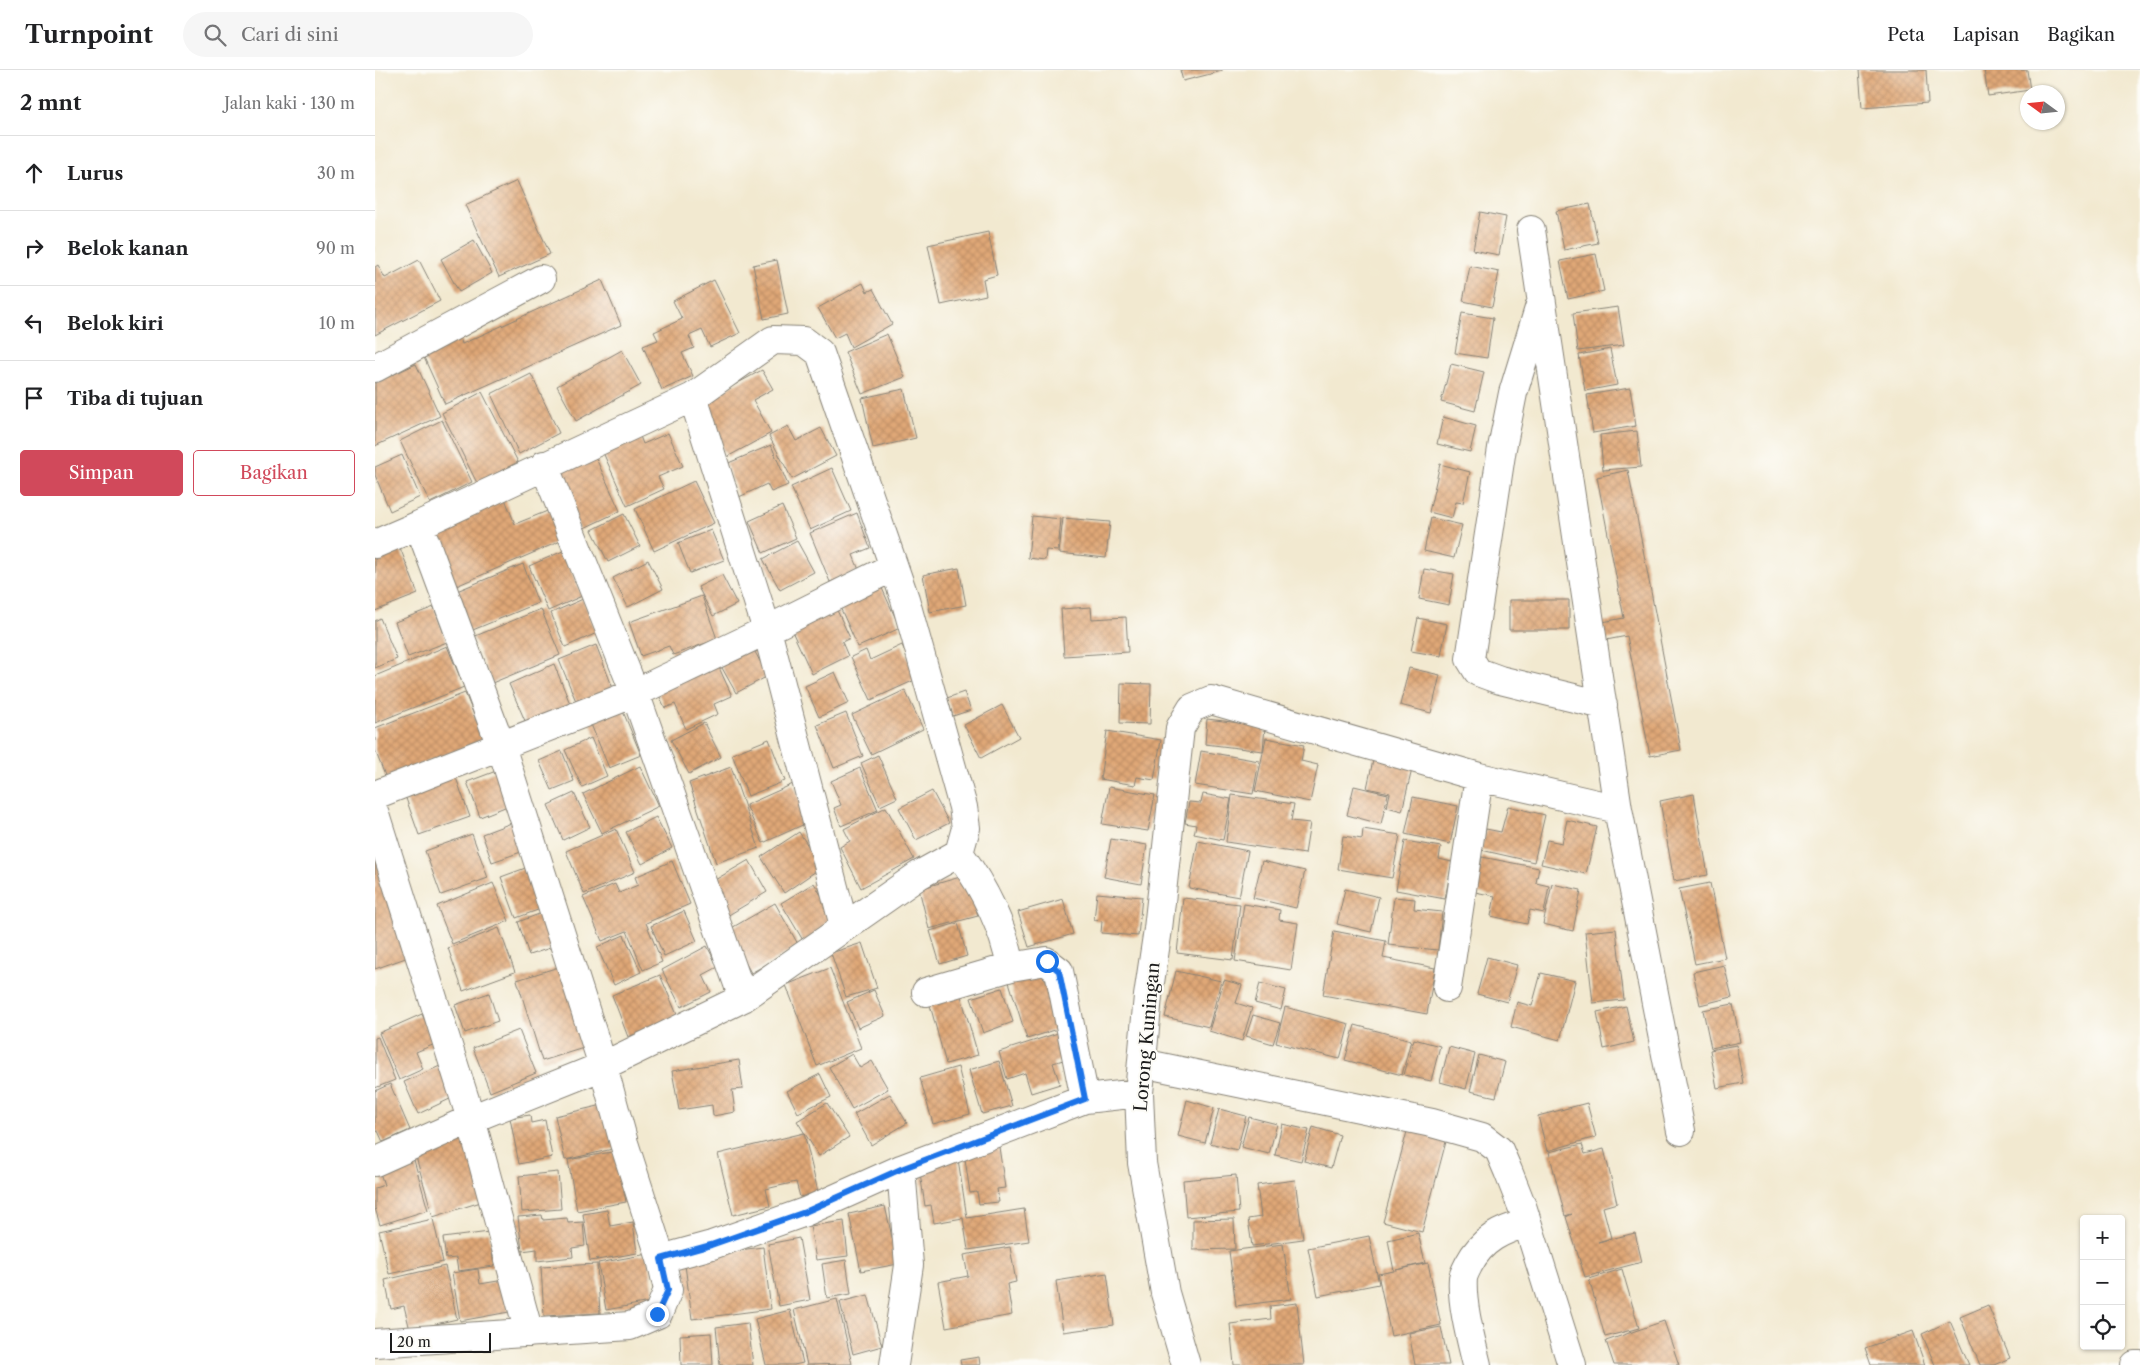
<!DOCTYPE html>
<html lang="id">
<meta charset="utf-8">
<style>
:root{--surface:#fff;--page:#f6f6f6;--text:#202124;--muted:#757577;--line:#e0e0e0;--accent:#d1495b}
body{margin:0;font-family:"Libre Caslon Text",serif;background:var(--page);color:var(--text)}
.controls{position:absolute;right:15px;bottom:15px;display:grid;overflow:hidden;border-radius:5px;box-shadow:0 1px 4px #0004}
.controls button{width:45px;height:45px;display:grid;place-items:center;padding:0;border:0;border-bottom:1px solid var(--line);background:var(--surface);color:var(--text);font:25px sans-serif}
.compass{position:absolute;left:1645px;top:15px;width:45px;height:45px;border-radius:50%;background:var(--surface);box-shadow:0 1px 4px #0004;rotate:285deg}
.scale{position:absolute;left:15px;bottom:12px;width:101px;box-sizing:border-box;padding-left:5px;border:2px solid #1c1c1c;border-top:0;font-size:14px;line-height:18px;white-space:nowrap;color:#1c1c1c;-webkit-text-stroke:4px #fdfcf7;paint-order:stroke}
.stop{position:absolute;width:15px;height:15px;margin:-11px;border:4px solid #1a73e8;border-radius:50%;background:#fff}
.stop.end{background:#1a73e8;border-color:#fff;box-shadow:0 1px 5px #0008}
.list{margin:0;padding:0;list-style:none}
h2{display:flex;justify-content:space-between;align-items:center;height:65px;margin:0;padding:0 20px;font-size:21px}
h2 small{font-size:16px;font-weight:400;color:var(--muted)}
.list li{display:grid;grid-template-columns:32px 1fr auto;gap:15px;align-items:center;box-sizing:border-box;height:75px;padding:0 20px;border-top:1px solid var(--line)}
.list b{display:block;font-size:19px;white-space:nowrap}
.list em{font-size:16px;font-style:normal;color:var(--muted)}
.actions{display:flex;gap:10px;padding:15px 20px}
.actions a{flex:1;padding:11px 0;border:1px solid var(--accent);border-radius:5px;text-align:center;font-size:18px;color:var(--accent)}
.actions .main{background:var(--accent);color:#fff}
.icon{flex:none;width:28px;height:28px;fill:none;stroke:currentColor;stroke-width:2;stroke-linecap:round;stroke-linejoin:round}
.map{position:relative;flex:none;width:1765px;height:1295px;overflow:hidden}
header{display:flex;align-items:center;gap:30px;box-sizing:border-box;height:70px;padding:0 25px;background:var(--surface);border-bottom:1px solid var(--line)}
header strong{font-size:24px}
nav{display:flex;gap:28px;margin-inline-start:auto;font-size:18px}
.search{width:350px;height:45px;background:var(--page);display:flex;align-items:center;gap:12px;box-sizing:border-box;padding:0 18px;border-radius:28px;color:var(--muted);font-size:19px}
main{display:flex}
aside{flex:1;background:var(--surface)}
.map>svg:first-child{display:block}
.building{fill:url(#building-cross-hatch)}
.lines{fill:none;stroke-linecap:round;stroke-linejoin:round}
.minor-casing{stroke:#878276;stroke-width:30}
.minor{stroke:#fff;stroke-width:28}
.route{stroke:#1a73e8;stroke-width:6}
.labels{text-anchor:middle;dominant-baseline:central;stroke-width:4.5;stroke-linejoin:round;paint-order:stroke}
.street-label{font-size:18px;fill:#1c1c1c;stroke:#fdfcf7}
</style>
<header>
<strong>Turnpoint</strong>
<div class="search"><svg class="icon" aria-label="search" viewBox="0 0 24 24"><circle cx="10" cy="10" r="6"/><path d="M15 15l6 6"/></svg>Cari di sini</div>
<nav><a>Peta</a><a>Lapisan</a><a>Bagikan</a></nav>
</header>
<main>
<aside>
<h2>2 mnt<small>Jalan kaki · 130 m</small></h2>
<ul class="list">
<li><svg class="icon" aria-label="ahead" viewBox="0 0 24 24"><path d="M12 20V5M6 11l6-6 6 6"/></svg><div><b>Lurus</b></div><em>30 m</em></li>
<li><svg class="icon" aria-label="right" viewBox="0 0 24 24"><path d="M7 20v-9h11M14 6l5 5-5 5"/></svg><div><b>Belok kanan</b></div><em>90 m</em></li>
<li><svg class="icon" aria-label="left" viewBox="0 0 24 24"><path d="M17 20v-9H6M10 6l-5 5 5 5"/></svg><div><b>Belok kiri</b></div><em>10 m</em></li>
<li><svg class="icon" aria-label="arrive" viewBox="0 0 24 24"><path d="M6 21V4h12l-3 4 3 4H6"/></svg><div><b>Tiba di tujuan</b></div></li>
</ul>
<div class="actions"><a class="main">Simpan</a><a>Bagikan</a></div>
</aside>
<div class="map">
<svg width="1765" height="1295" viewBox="0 0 1765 1295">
<defs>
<pattern id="building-cross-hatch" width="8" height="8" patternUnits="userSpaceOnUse" patternTransform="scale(1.25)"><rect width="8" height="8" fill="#dfa777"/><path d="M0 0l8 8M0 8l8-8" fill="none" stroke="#bf8f66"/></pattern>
</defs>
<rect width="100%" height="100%" fill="#fdfcf7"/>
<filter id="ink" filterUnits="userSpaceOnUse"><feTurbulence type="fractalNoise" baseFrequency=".02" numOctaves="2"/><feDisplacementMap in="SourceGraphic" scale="10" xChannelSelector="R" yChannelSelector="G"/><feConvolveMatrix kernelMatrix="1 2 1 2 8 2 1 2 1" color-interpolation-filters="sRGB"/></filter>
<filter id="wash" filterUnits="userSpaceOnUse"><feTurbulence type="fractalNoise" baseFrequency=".0096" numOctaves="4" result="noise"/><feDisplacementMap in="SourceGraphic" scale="20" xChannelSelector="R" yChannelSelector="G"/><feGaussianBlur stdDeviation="1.12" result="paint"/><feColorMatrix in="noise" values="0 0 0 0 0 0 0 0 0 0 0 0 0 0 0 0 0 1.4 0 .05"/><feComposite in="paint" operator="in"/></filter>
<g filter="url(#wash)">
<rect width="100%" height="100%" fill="#f2e9d0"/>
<g id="blocks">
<path class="building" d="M805 0H847V1L808 11Z
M1484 0H1551L1553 33 1487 38Z
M1609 0H1652L1655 20 1613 26Z
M142 111 175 184 124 207 90 135Z
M1215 134 1223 173 1189 180 1181 141Z
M1105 142 1131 147 1124 185 1098 180Z
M613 162 622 205 608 209 611 225 566 235 553 175Z
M99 170 117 203 84 222 66 189Z
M1221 184 1229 221 1193 229 1185 191Z
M44 190 65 231 0 265V197L3 195 10 208Z
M402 190 413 244 389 249 378 195Z
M1095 196 1124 202 1117 237 1088 231Z
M227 210 246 255 70 334 47 283 85 267 87 274Z
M339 210 365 263 335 277 327 260 314 266 319 278 307 283 318 306 287 320 268 276 283 270 279 262 307 249 298 231Z
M488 213 492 222 498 219 517 254 476 277 470 263 460 268 443 238Z
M1243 237 1249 275 1203 281 1198 243Z
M1087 243 1118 248 1112 288 1080 283Z
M512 264 530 307 487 324 470 282Z
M1235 279 1242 315 1210 321 1204 285Z
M247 280 266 315 201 351 182 316Z
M41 294 65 346 0 376V313Z
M1076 294 1109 302 1100 341 1066 332Z
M387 300 398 319 378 330 396 363 352 387 324 334Z
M156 304 184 363 144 384 116 324Z
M1255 318 1261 356 1218 363 1212 325Z
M529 319 541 368 498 378 487 328Z
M107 322 143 392 102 413 67 343Z
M1068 347 1101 356 1095 382 1062 374Z
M67 350 97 412 55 433 25 371Z
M413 356 421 371 446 358 461 386 417 409 394 366Z
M263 361 268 374 293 363 308 396 283 407 289 419 252 436 226 378Z
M1262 361 1266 397 1228 400 1225 365Z
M396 375 413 415 396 422 392 414 364 427 351 394Z
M219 384 245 441 205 460 179 402Z
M27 385 45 427 15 441 0 405V397Z
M1065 394 1095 402 1088 433 1081 432 1077 448 1054 442Z
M457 398 476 441 435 460 416 417Z
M1253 400 1306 680 1275 686 1252 566 1226 571 1222 553 1249 548 1222 407Z
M319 411 339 453 279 481 260 439Z
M130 429 140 454 175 440 188 470 79 517 56 461Z
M407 436 421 468 388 483 374 451Z
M482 443 495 478 478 485 484 500 455 512 435 463Z
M249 444 265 476 233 492 217 460Z
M657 446 686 449 683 481 671 480 670 490 653 488Z
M688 448 735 452 731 488 684 483Z
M1056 448 1087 455 1079 488 1049 481Z
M336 460 349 490 315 503 303 473Z
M422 471 439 502 405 520 388 489Z
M24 475 43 524 0 541V485Z
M188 481 207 526 173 541 154 496Z
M273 490 288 519 253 537 238 508Z
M148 494 163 533 93 562 77 523Z
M584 498 591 535 555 542 548 505Z
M1049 499 1079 504 1074 535 1044 529Z
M347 505 362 534 338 546 323 517Z
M506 516 525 558 483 577 464 535Z
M327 526 342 569 298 585 294 576 266 586 254 552Z
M208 529 222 563 190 577 176 543Z
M1134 530H1194V560H1134Z
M460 536 475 568 467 572 473 586 437 604 415 557Z
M59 537 72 572 33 587 20 552Z
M716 537 717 549 751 547 753 582 689 586 686 539Z
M166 539 185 585 117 613 98 567Z
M5 548 22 589 0 598V551Z
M1043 548 1072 554 1066 586 1036 581Z
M374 571 393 606 361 623 342 589Z
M221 575 241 626 205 641 184 590Z
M527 575 542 609 496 630 476 587 491 580 495 590Z
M72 576 89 617 0 653V606Z
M341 591 357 626 339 634 343 644 311 659 300 634 290 638 281 618Z
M179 594 198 641 154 660 134 614Z
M1034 598 1065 605 1056 643 1025 635Z
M460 602 474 633 444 647 430 616Z
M746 613 776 614 775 654 745 653Z
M530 620 548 659 496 684 477 645Z
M589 622 596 640 578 646 572 628Z
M90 623 109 670 11 708 0 680V658Z
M627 635 644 667 606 688 589 655Z
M247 639 266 685 234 698 215 652Z
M471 643 488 686 459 698 442 655Z
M832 649 890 656 888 681 830 674Z
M329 653 346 687 314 704 296 670Z
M732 661 786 670 779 710 762 707 760 715 725 709Z
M216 668 232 706 207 717 190 680Z
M891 668 929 675 926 691 943 695 935 732 880 721Z
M394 669 410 711 373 726 357 684Z
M187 681 199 711 177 720 164 691Z
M826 681 884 691 878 724 820 715Z
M503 685 522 728 505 736 486 693Z
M999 686 1038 695 1027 741 1012 737 1015 723 992 718Z
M265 696 284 736 227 763 208 724Z
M356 697 384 778 341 793 314 713Z
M485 698 503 740 466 756 459 738 466 735 456 711Z
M121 701 135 735 105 747 92 712Z
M79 702 95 747 44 765 28 720Z
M418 714 434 752 388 773 371 735Z
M979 716 1013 724 1006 754 972 745Z
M734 717 780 725 773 761 727 754Z
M557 721 574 753 541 770 524 738Z
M199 723 215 757 188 770 173 735Z
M828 724 856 729 848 770 819 764 821 755 810 753 814 732 826 733Z
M1319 724 1333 805 1299 811 1285 731Z
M857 725 919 734 916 751 935 753 930 784 851 772Z
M1038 727 1083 736 1075 774 1030 764Z
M1133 736 1170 745 1159 792 1106 780 1111 759 1126 762Z
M511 737 539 789 486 818 465 777 475 771 469 759Z
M281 747 297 778 267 794 251 762Z
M1192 750 1222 757 1211 804 1166 794 1172 770 1187 773Z
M139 752 149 781 117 792 107 764Z
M241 759 260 802 209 824 191 781Z
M988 759 1025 765 1017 808 963 799 968 766 987 769Z
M424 762 447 797 409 823 386 787Z
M97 764 113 808 66 825 50 781Z
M736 769 772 775 766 814 729 807Z
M823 771 873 781 864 827 814 818Z
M1030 771 1066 777 1064 789 1077 792 1070 829 1021 820Z
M0 782 39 885 0 899Z
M1107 787 1164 798 1161 813 1174 816 1169 843 1155 840 1152 854 1116 846 1120 826 1100 822Z
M374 790 392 822 352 846 333 814Z
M297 791 315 834 271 853 287 892 268 900 252 861 227 871 208 827 240 814 244 823 263 815 260 807Z
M887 791 930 801 921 838 878 828Z
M156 796 171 837 141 848 126 807Z
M592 805 603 846 554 859 544 819Z
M118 813 134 851 77 874 62 836Z
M439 813 462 853 429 872 406 833Z
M1335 813 1350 888 1320 894 1304 819Z
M1177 814 1206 820 1198 861 1168 854Z
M970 819 1004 827 996 862 962 854Z
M722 823 767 827 763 866 726 863 727 851 719 850Z
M1019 827 1040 829 1039 839 1067 842 1063 880 1013 875Z
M808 828 865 834 858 890 802 883Z
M688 829 698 864 654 877 643 842Z
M400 833 424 876 376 903 353 860Z
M869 834 905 840 904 850 923 853 916 900 860 891Z
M172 841 184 875 154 885 143 852Z
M309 841 322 871 289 886 276 856Z
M583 853 592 886 565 894 555 861Z
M124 858 140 902 88 921 73 878Z
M1241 859 1249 930 1218 933 1210 862Z
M959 861 1011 871 1008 888 1060 898 1052 944 948 925Z
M249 865 266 902 239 915 222 877Z
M487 873 502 918 471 927 456 883Z
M332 876 343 897 328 905 336 922 306 937 287 900Z
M1112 887 1142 895 1132 932 1102 924Z
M190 895 215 976 167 991 142 910Z
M1349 895 1357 927 1325 935 1318 902Z
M455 898 486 978 442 996 411 915Z
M668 901 686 958 652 969 634 912Z
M801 901 846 911 834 957 790 947Z
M1166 903 1200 911 1185 970 1136 957 1142 932 1157 936Z
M285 905 303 947 253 967 237 925Z
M849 910 867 915 861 933 877 938 867 971 834 961Z
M885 913 911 920 906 940 880 933Z
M627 918 638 952 608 963 596 928Z
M499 920 510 946 483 958 472 932Z
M114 923 123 951 90 963 80 935Z
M586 926 603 985 571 994 555 935Z
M1358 934 1365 972 1336 978 1328 940Z
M1251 936 1259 972 1229 979 1222 942Z
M910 937 974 954 965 989 901 973Z
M47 944 60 974 41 982 48 999 24 1010 4 963Z
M878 945 905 953 898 974 871 966Z
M980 955 1036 970 1027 1005 970 990Z
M144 960 161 1003 115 1022 98 978Z
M686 962 695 988 678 993 685 1014 656 1023 650 1003 632 1009 624 982Z
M3 967 20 1010 0 1018V968Z
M1039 969 1065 976 1056 1011 1029 1005Z
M1361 975 1368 1013 1342 1018 1335 980Z
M1074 977 1100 984 1091 1019 1065 1012Z
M477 984 485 998 497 991 513 1019 477 1039 454 997Z
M1104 985 1130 992 1121 1027 1095 1021Z
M364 990 368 1019 357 1020 360 1042 338 1046 337 1035 304 1040 297 1001Z
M624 991 637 1036 607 1044 594 1000Z
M65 996 79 1027 43 1044 29 1012Z
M583 997 595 1044 558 1054 545 1008Z
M445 1004 456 1027 423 1043 412 1021Z
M15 1014 35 1060 8 1072 3 1061 0 1062V1021Z
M515 1024 532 1053 496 1075 479 1044Z
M812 1030 839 1038 830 1073 803 1066Z
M452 1033 474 1067 444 1086 422 1051Z
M1212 1033 1221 1067 1172 1081 1163 1046Z
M232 1034 242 1078 190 1090 180 1046Z
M844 1039 871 1046 862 1080 835 1073Z
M155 1045 156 1053 170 1050 177 1087 144 1094 135 1048Z
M874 1047 902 1054 894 1084 866 1077Z
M907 1054 934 1060 926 1091 900 1085Z
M1034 1054 1073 1064 1047 1162 1008 1152Z
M938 1057 965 1065 956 1098 929 1091Z
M429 1063 443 1122 425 1127 421 1112 391 1119 395 1136 358 1145 343 1084Z
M90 1065 109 1131 58 1147 39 1080Z
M1207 1074 1210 1084 1229 1079 1242 1133 1228 1137 1236 1168 1223 1172 1260 1163 1267 1192 1210 1207 1191 1147 1197 1144 1190 1146 1174 1082Z
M624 1077 630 1118 622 1119 624 1132 604 1134 602 1122 595 1123 589 1082Z
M242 1081 251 1132 202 1141 193 1090Z
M583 1089 592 1148 649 1139 654 1171 593 1180 588 1148 559 1153 556 1135 550 1136 544 1096Z
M39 1090 53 1140 5 1155 0 1138V1118L9 1115 4 1100Z
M183 1102 186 1139 147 1142 144 1106Z
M861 1105 864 1142 811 1147 808 1110Z
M920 1110 928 1169 877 1176 873 1149 886 1147 882 1115Z
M510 1136 523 1194 486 1201 474 1144Z
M232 1140 235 1156 258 1152 262 1183 222 1190V1188V1190L215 1191 208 1144Z
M167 1145 168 1150 192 1148 193 1153 208 1152 210 1176 197 1178 198 1187 162 1191V1179L147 1181 143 1147Z
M58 1149 68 1192 14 1204 4 1161Z
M859 1149 860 1179 818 1180V1150Z
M469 1151 473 1186 441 1190 435 1156Z
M114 1162 119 1196 83 1201 81 1188 71 1189 68 1168Z
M1043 1163 1050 1193 1021 1200 1053 1193 1066 1255 1016 1266 1003 1204 1019 1201 1013 1170Z
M994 1166 1004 1214 943 1226 933 1178Z
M424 1168 435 1230 404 1236 393 1174Z
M908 1174 916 1229 861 1236 854 1181Z
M388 1177 396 1239 317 1249 309 1187Z
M635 1177 641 1212 632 1214 637 1245 571 1257 563 1212 593 1206 589 1185Z
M273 1184 280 1231 231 1240 223 1193Z
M471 1190 476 1224 452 1228 447 1194Z
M222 1194 225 1243 169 1246 166 1197Z
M70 1196 82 1249 35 1260 29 1236 16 1239 10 1210Z
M103 1199 105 1214 129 1210 134 1242 85 1251 77 1203Z
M1247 1199 1264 1258 1230 1267 1214 1209Z
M732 1203 739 1255 688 1262 681 1211Z
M493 1225 507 1276 478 1284 465 1232Z
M462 1229 477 1294 432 1295 419 1240Z
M922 1233 929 1295H859L855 1254 896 1249 895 1236Z
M1613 1235 1635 1288 1619 1295H1605L1585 1247Z
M415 1240 428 1293 419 1295H391L380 1249Z
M1289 1251 1304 1295H1239L1231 1271Z
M1575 1251 1594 1295H1560L1547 1264Z
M373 1253 378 1295H345L341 1257Z
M1066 1257 1074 1295H1040L1034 1263Z
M1538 1261 1550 1295H1496L1490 1278Z
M336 1263 338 1295H306L305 1265Z
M604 1287 605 1295H586L585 1290Z"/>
</g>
</g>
<g filter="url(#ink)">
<use href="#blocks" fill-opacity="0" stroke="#878276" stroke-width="1"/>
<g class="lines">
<g class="minor-casing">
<path id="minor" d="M1156 160 1243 739
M1165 235 1138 323 1127 378 1095 589 1103 602 1125 610 1228 635
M0 298 166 209
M318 327 392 560 469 856
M169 395 260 623 368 928
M44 455 126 676 228 996 249 1073 286 1189
M0 474 44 455 318 327 398 270 429 271 445 283 530 529 588 737 591 758 584 783 544 805 368 928 228 996 96 1049 0 1092
M0 725 260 623 392 560 518 497
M0 744 96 1049 154 1263
M584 783C609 818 628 854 636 897
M1072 918 1104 707
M551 922 636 897 671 891 684 901 710 1029
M767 993 1057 1053 1107 1067 1124 1080 1133 1101 1148 1139 1197 1295
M0 1273 255 1256 283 1244 293 1220 286 1189 337 1175 430 1142 526 1099 710 1029 764 1023
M519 1295 534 1195 526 1099
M811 1295 790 1223 767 1093 764 1023 773 926 783 859 805 658 817 638 836 630 1104 707 1243 739 1306 1061
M1102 1295C1096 1270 1086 1233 1088 1208 1089 1203 1092 1198 1094 1194 1107 1169 1127 1160 1152 1153
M1760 1295H1765"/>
</g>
<use href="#minor" class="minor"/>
</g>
</g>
<g class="lines" filter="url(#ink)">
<path class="route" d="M282 1244 293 1220 286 1189 336 1175 430 1142 526 1099 710 1029 684 901 672 891"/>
</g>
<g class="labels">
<g class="street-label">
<text transform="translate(772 967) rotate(-85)">Lorong Kuningan</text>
</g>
</g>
</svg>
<div class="controls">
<button>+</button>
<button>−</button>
<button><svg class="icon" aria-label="locate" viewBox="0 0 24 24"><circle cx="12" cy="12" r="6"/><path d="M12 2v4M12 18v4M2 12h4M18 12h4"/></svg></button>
</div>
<svg class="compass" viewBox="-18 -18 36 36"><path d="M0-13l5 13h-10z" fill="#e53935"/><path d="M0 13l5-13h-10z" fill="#757577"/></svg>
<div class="scale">20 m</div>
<div class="stop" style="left:672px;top:891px"></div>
<div class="stop end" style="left:282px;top:1244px"></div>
</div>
</main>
